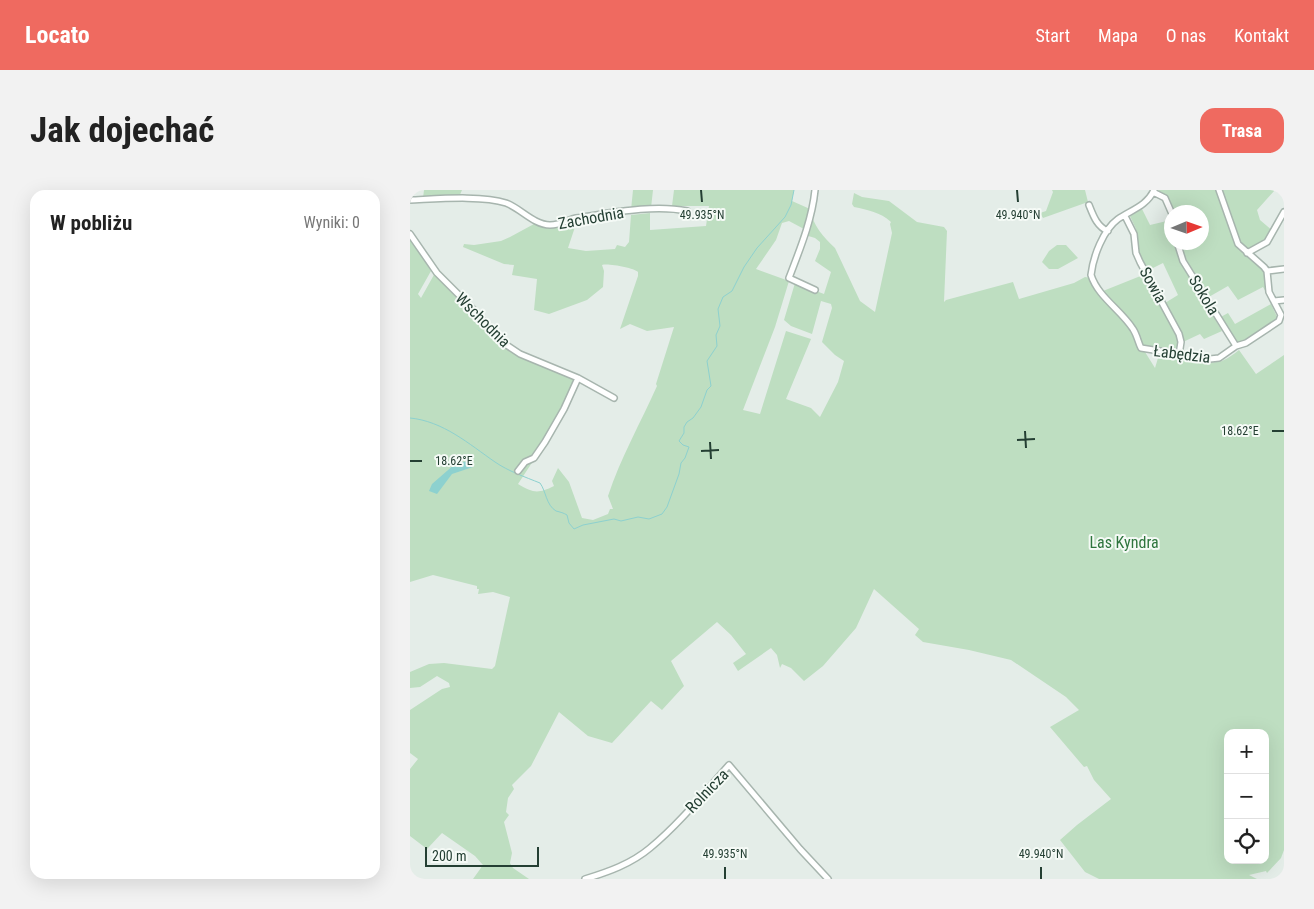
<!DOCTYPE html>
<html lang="pl">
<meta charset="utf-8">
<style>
:root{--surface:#fff;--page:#f2f2f2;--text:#222;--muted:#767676;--line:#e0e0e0;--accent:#ef6a60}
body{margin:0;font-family:"Roboto Condensed",sans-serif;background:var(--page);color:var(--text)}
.controls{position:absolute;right:15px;bottom:15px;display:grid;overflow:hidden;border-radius:10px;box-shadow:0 5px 20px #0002}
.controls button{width:45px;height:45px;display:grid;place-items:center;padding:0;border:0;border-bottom:1px solid var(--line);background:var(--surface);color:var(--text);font:25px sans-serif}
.compass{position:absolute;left:754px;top:15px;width:45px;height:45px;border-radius:50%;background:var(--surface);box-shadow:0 5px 20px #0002;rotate:88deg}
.scale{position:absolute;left:15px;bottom:12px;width:114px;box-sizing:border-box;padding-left:5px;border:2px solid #243f33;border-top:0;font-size:14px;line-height:18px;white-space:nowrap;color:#243f33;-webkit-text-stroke:4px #f5faf6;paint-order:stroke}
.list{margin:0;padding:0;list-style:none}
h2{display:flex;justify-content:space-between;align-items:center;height:65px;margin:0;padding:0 20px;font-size:21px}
h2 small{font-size:16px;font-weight:400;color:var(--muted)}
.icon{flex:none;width:28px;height:28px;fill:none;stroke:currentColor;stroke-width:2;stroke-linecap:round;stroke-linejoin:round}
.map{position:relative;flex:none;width:874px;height:689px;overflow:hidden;border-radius:15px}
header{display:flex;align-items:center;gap:30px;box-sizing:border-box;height:70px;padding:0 25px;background:var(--accent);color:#fff}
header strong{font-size:24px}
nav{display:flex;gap:28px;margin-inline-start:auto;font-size:18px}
.intro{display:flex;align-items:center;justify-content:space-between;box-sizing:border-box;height:120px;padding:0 30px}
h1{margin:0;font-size:35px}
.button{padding:12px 22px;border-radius:15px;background:var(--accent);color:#fff;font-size:18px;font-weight:700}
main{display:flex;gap:30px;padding:0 30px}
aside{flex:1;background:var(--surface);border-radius:15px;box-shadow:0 5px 20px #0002}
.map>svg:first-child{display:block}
.green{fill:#bedec1;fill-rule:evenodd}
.water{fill:#8dd1cf}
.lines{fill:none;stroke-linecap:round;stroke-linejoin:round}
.stream{stroke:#8dd1cf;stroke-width:1}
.minor-casing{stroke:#a7b5ae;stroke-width:8}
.minor{stroke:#fff;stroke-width:5}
.ticks{fill:none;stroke:#243f33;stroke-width:2}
.labels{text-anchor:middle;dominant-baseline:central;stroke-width:4;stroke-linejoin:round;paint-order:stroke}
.street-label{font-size:16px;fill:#243f33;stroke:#f5faf6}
.park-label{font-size:16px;fill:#2e753d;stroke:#f5faf6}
.ticks-label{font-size:12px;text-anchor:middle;fill:#243f33;stroke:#f5faf6;stroke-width:4;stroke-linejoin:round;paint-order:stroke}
</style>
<header>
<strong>Locato</strong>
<nav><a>Start</a><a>Mapa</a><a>O nas</a><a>Kontakt</a></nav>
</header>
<div class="intro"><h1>Jak dojechać</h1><a class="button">Trasa</a></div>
<main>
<aside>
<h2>W pobliżu<small>Wyniki: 0</small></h2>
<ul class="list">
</ul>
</aside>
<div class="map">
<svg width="874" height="689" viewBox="0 0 874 689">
<rect width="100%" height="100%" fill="#e4ede8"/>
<path class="green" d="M14 0H52L49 7 13 8Z
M223 0H243L241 18 221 20Z
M264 0H384L382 11 400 19C402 34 414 48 425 58L450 111 465 122 482 43 480 34 481 32C470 22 458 20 444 17L442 14 444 3 452 7 479 11 507 32 534 37 537 41 534 112 536 110 603 92 609 109 664 93 675 87 681 88 716 131 732 162H735L745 178 748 168C769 161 791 177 812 171 817 169 824 164 829 160L846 184 874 165V660L871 668 857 683 856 681 839 685 847 689H689L675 682 650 650 667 635 701 609 684 590 677 576 674 577 640 537 669 520 656 507 601 470 559 460 513 452 505 445 509 439 464 399 446 438 413 476 394 491 381 478 372 474 370 478 367 465 361 458 328 481 323 473 336 464 321 445 307 432 261 471 274 496 252 520 241 511 202 553 178 546 149 522 121 576 102 595 104 599 98 608 96 622 99 625 94 632 102 663 100 673 103 678 119 689H63L73 675 65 666 32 643 17 659 0 646V579L8 569 0 563V520L32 499 40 497 39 493 27 486 10 497 0 498V482L19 474 34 473 82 479 85 476 100 407 83 402 68 404 69 399H67V396L23 385 0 392V48L21 81 8 104 11 108 25 83 40 101 73 133 91 153 169 190 125 268 108 294C123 303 128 304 144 296L142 291 148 278 159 292 172 328 183 330 198 324 200 319H203L198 306C210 269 231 232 247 196L246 194 264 137 237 141 220 134 210 139 228 86V82C224 78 198 73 192 75L194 81 193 97 177 110 139 124 124 120 127 89 102 85 104 75 94 74 53 57 54 54 64 55 91 51 100 47 124 34C142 40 150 33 167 31L158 58 176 61 205 59 207 55 215 57 219 52 221 25 240 23V40L296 36 299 16H262ZM379 31 394 39 395 45 405 48 410 52V59L405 71 421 82 414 104 385 93 374 130 381 136 402 144 411 111 421 114 422 118 412 152 425 165 434 171 428 192 410 227 401 218 376 209 401 149 376 141 350 224 333 220 365 137 379 91 346 79 366 50 372 33ZM818 543H855V670H818Z
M642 0H675L678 12 633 28 630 23 636 21 643 2Z
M749 0H806L827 57 849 75 855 82 857 104 853 97 828 110 818 96 797 108 772 61 770 53 792 52V22H763L758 8 748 2Z
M811 0H865L847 20 850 30 863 41 854 52 839 59 834 58 827 48Z
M732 19 740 35 761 30 762 52 765 53 771 72 812 141 794 149 790 144 773 152 770 140 755 113 768 105 753 73 737 81 728 64 726 39 720 26Z
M647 55H656L668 68 648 79H639L632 72 639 61Z
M733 85 768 149 770 157 767 162 732 156 727 139 693 101Z
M861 114 868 129 836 151 827 153 809 128 818 123 825 134Z"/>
<path class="water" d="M58 271 63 274V277L42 284 27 304 19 301 22 294 45 274Z"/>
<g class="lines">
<path class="stream" d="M0 228C33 231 59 254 85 272 98 281 115 287 130 293 136 301 136 315 146 321 150 322 154 323 157 325L159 333 164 339 173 335 204 329 211 331 228 327 239 329 252 324 257 317 269 284 271 273 275 268 279 257 273 255 269 251 274 243V237L277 232 283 228 291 217 297 200 301 196 297 171 307 156 306 145 310 136 308 119 313 107 322 101 334 77 347 58 375 27 381 15 384 0"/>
<g class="minor-casing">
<path id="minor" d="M405 0C402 30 390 59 379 88L405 100
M744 0C737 16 721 20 708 29 693 40 683 67 681 85 688 107 711 120 723 139 727 145 728 152 731 158L800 169 809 168 826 156 836 153 869 131 871 125 859 102 857 81 854 77 828 54 809 0
M743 2 755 8 762 24
M0 10C26 9 72 5 96 13 110 18 124 35 140 35 150 35 158 30 166 28 200 23 244 14 277 21
M679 15C683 25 687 37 698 41
M715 26 724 44 726 63 730 72 769 144 771 152 769 165
M0 44 27 83 67 123 89 150 110 164 168 188 204 208
M767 52 773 71 826 156
M837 63 857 52 874 22
M857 81 874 79
M864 111 874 110
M108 281 115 272 124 268 135 252 154 219 168 188
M175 689C198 682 221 674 240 658 269 634 294 603 319 575L390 659 418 689"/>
</g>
<use href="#minor" class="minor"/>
</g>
<path class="ticks" d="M291 0 292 12M607 0 608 12M615 241 616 258M862 241H874M607 250 625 249M300 252 301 269M291 261 309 260M0 271H12M315 677V689M631 677V689"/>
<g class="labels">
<g class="street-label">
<text transform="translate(181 28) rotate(-10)">Zachodnia</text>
<text transform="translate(743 95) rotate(61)">Sowia</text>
<text transform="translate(794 105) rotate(59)">Sokola</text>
<text transform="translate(73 130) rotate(45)">Wschodnia</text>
<text transform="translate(772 164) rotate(7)">Łabędzia</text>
<text transform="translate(297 601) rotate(-46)">Rolnicza</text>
</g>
<g class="park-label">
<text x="714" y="352">Las Kyndra</text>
</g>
</g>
<g class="ticks-label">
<text x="292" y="29">49.935°N</text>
<text x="608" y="29">49.940°N</text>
<text x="830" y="245">18.62°E</text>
<text x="44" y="275">18.62°E</text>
<text x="315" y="668">49.935°N</text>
<text x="631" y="668">49.940°N</text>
</g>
</svg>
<div class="controls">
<button>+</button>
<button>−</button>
<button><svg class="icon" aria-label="locate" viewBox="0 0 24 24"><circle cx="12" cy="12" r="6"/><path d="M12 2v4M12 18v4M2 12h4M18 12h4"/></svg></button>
</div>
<svg class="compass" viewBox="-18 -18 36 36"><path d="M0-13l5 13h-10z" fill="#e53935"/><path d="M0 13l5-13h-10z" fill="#767676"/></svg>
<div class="scale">200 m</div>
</div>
</main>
